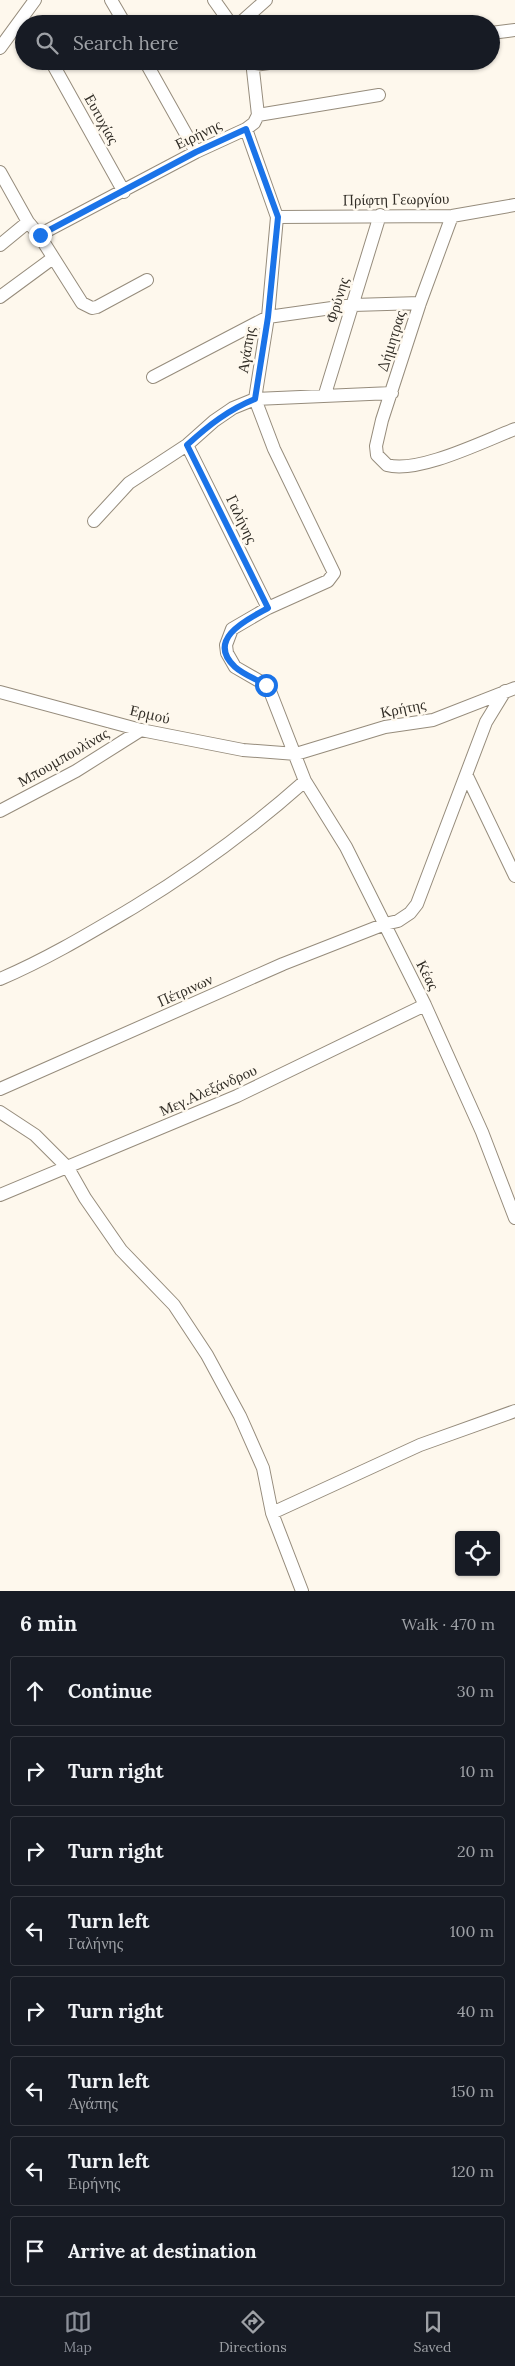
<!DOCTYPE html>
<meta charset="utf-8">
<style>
:root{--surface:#171b24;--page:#20242c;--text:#f1f3f6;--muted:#9ea1a6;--line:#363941;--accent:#8c9099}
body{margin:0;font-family:Lora,serif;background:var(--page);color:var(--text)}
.controls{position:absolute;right:15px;bottom:15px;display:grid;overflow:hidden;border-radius:5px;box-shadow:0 1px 4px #0004}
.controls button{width:45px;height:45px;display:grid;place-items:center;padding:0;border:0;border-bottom:1px solid var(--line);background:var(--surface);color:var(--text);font:25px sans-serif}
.stop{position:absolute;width:15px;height:15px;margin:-11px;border:4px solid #1a73e8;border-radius:50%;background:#fff}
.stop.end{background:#1a73e8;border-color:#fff;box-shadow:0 1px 5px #0008}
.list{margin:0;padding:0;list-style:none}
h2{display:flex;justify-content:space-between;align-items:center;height:65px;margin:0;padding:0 20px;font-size:21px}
h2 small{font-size:16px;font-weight:400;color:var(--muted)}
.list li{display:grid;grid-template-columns:32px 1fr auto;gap:15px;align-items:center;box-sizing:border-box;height:70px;margin:0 10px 10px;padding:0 10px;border:1px solid var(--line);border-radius:5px}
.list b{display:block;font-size:19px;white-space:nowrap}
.list p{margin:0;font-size:16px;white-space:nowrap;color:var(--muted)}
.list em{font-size:16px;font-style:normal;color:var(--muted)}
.icon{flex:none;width:28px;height:28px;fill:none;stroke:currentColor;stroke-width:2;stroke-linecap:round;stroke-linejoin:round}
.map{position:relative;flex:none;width:515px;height:1591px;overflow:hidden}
.search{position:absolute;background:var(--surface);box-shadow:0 1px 4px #0004;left:15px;right:15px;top:15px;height:55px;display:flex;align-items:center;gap:12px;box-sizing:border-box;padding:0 18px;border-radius:28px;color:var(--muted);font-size:19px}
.sheet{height:705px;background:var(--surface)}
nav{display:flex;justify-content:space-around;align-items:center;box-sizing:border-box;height:70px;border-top:1px solid var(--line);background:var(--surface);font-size:14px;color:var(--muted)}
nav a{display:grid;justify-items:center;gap:2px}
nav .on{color:var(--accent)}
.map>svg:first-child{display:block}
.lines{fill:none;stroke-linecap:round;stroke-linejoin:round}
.street-casing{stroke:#968c7c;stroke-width:14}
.street{stroke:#fff;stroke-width:12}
.route{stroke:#1a73e8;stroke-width:6}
.labels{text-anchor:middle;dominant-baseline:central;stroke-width:5;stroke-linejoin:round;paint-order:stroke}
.street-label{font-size:15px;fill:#322e27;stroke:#fef8ed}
</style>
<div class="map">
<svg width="515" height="1591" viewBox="0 0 515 1591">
<rect width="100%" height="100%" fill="#fef8ed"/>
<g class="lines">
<g class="street-casing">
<path id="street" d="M111 0 125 24
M214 0 231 24
M239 24 266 0
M491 33 515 30
M0 48 35 0
M51 61 124 192
M145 61 196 152
M252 61 258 115
M254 65 284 61
M246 129 277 217 268 317 255 399 274 449 334 573 328 581 268 608 232 629 226 645 227 653 235 667 268 686 305 781 346 847 425 1005 482 1132 515 1218
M0 172 28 222 39 235 82 303 92 308 97 307 147 280
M452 216 420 303 382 420 376 446 377 455 387 465C418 474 484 441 515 429
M277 217 452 216 515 205
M39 235 196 152 246 129 254 123 258 115 379 95
M0 245 28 222
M0 297 53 258
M153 377 268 317 353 305 420 303
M325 394 380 215
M187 445 268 608
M94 521 129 483 187 445 214 421 233 408 255 399 392 393
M0 692 141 730 243 750 296 754 385 727 433 720 515 688
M467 776 515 876
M0 811 76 771 141 730
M0 979C47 959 90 933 134 907 195 870 251 829 305 781
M0 1089 283 964 385 924 398 921 410 913 417 904 486 722 505 691
M0 1112 35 1135 68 1168 85 1198 121 1250 174 1305 207 1355 240 1416 263 1468 272 1513 302 1591
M0 1195 237 1096 425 1005
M272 1513 420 1445 515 1411"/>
</g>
<use href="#street" class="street"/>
</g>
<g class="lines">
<path class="route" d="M40 235 196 152 246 129 278 217 268 317 255 399C228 410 209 425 187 445L268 608C248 619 205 639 235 667 244 675 256 679 266 685"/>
</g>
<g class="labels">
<g class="street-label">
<text transform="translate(102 119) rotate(61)">Ευτυχίας</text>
<text transform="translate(198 134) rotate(-26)">Ειρήνης</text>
<text transform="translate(396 199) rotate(-1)">Πρίφτη Γεωργίου</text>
<text transform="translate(337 300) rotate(-73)">Φρύνης</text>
<text transform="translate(391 341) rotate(-73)">Δήμητρας</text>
<text transform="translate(246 350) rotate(-81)">Αγάπης</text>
<text transform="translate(242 519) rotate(64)">Γαλήνης</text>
<text transform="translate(403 708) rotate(-11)">Κρήτης</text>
<text transform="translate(150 714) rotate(13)">Ερμού</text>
<text transform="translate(63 757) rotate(-30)">Μπουμπουλίνας</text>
<text transform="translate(428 975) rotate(63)">Κέας</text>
<text transform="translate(185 990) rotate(-24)">Πέτρινων</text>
<text transform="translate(208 1090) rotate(-24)">Μεγ.Αλεξάνδρου</text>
</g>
</g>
</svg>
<div class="controls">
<button><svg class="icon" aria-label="locate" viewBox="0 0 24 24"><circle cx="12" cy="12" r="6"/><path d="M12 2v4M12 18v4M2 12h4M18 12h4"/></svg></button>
</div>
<div class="stop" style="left:266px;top:685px"></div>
<div class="stop end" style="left:40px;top:235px"></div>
<div class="search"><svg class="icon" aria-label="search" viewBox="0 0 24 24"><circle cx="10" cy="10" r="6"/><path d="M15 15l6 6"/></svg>Search here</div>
</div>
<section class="sheet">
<h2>6 min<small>Walk · 470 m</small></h2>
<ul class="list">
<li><svg class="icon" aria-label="ahead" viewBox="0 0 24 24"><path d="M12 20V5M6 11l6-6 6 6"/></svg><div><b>Continue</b></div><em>30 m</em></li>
<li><svg class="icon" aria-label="right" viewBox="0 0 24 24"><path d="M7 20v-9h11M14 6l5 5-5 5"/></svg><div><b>Turn right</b></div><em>10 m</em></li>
<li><svg class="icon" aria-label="right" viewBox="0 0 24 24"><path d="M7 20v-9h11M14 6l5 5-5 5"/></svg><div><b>Turn right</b></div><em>20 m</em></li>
<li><svg class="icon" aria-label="left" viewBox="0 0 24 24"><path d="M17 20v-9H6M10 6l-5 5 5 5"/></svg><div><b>Turn left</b><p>Γαλήνης</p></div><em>100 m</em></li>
<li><svg class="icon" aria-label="right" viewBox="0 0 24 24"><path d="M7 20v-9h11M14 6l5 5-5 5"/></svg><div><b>Turn right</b></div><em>40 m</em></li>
<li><svg class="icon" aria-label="left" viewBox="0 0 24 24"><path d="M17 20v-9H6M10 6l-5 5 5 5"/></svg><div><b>Turn left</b><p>Αγάπης</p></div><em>150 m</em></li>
<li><svg class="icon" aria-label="left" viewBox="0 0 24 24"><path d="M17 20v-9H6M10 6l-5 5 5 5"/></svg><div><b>Turn left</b><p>Ειρήνης</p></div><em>120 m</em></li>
<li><svg class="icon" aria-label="arrive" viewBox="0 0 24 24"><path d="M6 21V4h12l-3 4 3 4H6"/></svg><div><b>Arrive at destination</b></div></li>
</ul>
</section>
<nav>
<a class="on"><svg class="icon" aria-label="map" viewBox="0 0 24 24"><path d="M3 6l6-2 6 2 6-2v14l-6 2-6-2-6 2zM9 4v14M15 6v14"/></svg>Map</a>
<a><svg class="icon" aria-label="directions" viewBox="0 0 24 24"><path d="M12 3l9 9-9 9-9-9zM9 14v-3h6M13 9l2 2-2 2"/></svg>Directions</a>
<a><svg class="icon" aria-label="saved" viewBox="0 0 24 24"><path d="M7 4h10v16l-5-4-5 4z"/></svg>Saved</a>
</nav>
